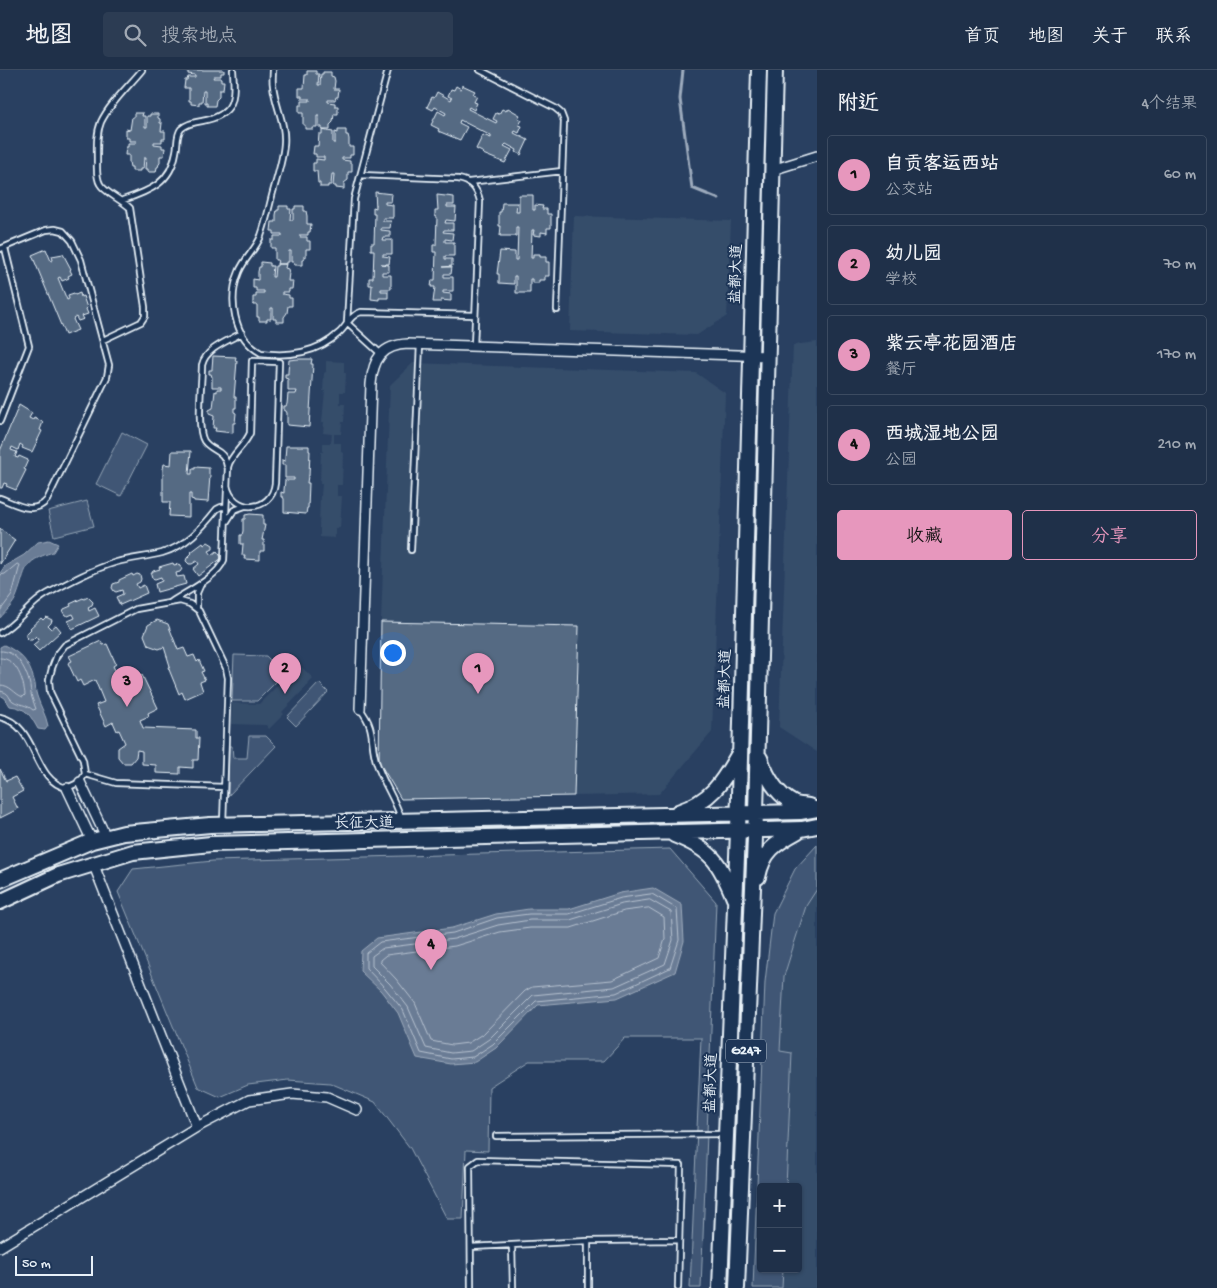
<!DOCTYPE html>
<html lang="zh">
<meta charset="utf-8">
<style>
:root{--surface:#1f3049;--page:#2c3c53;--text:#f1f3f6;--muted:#a1a9b4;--line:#3c4b61;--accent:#e797bd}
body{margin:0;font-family:"Gochi Hand","LXGW WenKai TC",sans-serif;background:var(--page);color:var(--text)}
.controls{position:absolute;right:15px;bottom:15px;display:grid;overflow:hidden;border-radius:5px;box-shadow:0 1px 4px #0004}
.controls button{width:45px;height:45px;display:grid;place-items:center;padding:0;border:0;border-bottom:1px solid var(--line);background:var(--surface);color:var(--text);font:25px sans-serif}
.scale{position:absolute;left:15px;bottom:12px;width:78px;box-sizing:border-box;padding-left:5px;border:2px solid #e8f1f8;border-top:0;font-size:14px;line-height:18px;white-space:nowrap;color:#e8f1f8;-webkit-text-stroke:4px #1d3557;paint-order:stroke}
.you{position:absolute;left:392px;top:582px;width:18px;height:18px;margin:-12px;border:4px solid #fff;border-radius:50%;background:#1a73e8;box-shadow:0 0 0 8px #1a73e833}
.badge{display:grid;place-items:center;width:32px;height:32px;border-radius:50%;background:var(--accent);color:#111;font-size:16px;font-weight:700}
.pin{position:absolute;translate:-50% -41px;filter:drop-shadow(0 1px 2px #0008)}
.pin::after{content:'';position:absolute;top:26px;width:18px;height:15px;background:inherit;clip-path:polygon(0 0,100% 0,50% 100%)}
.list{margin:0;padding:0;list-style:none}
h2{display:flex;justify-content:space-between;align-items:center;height:65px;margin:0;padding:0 20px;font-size:21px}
h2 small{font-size:16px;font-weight:400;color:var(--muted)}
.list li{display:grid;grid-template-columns:32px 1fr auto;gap:15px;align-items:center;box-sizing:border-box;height:80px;margin:0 10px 10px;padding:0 10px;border:1px solid var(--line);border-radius:5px}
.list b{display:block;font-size:19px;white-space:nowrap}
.list p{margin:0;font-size:16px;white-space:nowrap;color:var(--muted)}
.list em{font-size:16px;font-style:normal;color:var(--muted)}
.actions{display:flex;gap:10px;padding:15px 20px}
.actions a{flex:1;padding:11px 0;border:1px solid var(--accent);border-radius:5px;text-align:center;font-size:18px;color:var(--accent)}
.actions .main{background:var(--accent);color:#111}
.icon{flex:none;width:28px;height:28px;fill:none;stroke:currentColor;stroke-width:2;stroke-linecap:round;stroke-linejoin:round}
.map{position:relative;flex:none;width:817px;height:1218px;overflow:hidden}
header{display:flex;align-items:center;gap:30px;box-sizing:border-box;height:70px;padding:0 25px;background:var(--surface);border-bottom:1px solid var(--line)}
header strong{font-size:24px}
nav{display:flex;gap:28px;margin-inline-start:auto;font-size:18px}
.search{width:350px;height:45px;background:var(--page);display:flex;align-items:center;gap:12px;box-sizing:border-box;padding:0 18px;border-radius:5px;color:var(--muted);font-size:19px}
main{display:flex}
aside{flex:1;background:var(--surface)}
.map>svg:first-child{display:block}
.built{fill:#364d6b}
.green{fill:#415774;stroke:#94a4b6}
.water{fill:#6b7c95;stroke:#9dabbd}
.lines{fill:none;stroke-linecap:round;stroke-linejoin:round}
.shore{stroke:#b6c2d0;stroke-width:1}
.stream{stroke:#9dabbd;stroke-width:3}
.building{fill:#556a83;stroke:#e8f1f8}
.service-casing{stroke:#e8f1f8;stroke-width:8}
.minor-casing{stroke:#e8f1f8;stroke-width:12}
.primary-casing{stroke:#e8f1f8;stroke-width:18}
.service{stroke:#1d3557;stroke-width:4.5}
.minor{stroke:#1d3557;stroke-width:9}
.primary{stroke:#1d3557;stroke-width:14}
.labels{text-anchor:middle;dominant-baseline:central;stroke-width:4;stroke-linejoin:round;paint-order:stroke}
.shield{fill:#1d3557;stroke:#abb9c8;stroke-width:1}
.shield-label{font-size:14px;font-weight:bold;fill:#e8f1f8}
.street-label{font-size:15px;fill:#e8f1f8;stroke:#1d3557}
</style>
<header>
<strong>地图</strong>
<div class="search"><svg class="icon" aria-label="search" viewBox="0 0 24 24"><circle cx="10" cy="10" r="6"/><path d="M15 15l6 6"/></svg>搜索地点</div>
<nav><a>首页</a><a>地图</a><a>关于</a><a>联系</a></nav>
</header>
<main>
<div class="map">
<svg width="817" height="1218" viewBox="0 0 817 1218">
<rect width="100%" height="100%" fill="#294061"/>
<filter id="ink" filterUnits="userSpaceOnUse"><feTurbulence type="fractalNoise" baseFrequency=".02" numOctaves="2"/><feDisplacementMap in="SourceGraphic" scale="10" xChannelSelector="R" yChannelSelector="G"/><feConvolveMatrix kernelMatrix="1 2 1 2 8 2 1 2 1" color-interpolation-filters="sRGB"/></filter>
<g filter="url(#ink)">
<path class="built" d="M574 146 731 151 727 246 697 265 570 261Z
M817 272V682L779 657 793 275Z
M326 291 344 292V303H346L345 322H340V334H345L344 352H342L341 364H334V373H341V382L343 383 342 415H337V426H342L340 458H335V468L320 467V458H319L320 426H321L322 414H320L321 382H323V373H331L332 364 323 363 324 352H322L325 321H323L324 303 326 302Z
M413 293 696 303 725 323 712 662 659 724 574 726 578 556 381 552 390 315Z
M297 593 313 608 308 613 309 614 282 642 284 644 269 659 266 655 231 654 232 633 259 634 288 605 287 603Z
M817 819V1218H782L783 1199H798V1117H786L792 984 780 981 784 906 806 836Z"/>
<path class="green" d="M122 362 147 375 121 426 96 414Z
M87 431 94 456 54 466 48 441Z
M234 585 266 586 284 604 257 631H232Z
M319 613 328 622 296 656 287 647Z
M249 666H266L276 676 228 726 229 676H232L233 688H247Z
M817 775V819L806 836 784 906 780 981 792 983 786 1117H761V1199H783L782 1218H753L765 912 773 843 795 799Z
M670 779 716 832 701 1218H690L701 968H625L604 991H529L489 1017 488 1081 466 1080 463 1149H447L410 1078 375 1032 330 1013 288 1010 248 1015 220 1027 198 1017 118 822 133 799 213 791Z"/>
<path class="water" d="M49 470 58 474 53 482C21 492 27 499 17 525 14 534 6 541 0 548V503L5 496 24 485 38 472Z
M4 575C21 583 29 592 34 610 36 615 35 621 37 626 40 636 46 645 48 656L45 660 38 659C30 645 27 638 10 636L5 628 0 625V577Z
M653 818 682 835 684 871 675 902 617 928 538 935 496 978 475 992 451 994 417 988 398 943 381 921 360 901 361 881 377 868 452 858 496 844 529 839H569L620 823Z"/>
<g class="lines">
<path class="shore" d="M0 505 5 504 17 494 20 495 12 525 0 541
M0 581C16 580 25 598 29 611 31 617 30 622 32 628 33 632 35 635 36 639L33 640C26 634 19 635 13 631 7 627 11 623 0 621
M0 588C17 588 24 612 25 625L23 627C14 624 11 615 0 615
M652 824 677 839 679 870 670 898 616 923 536 931 493 974 473 987 451 989 421 983 403 940 385 918 366 898V883L380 872 453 863 497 848 529 844H569L621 828Z
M650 830 671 842 673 870 665 894 614 917 533 925 489 969 471 981 451 983 426 978 408 937 390 914 372 896V886L383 878 454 869 498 855 530 850H570L622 834Z
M649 838 664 847 665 869 659 888 612 910 532 917 525 921 484 963 468 973 452 975 431 971 415 933 396 909 380 892V890L386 885 455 876 500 862 530 858H571L624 841Z"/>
<path class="stream" d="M683 0 680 29 692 118 719 129"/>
</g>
<path class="building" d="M185 0H224V3H221V6H214L213 8H221V11H224L223 20H219V27L216 30 215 36H207V33H205V21H203L202 32H199V35L191 34V31H189V18H184L185 10H187L188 7H195V5L188 4V1Z
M307 1H316V4H319L318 15H320L321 4H323V2H331V6L334 7 335 11 334 19H339L338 27H336L335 30H328V32L335 33V36H338V44H334L333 52 330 55V60H322V57H319V46H317V57H313V59H305V55H303V43H299V35H302V31H310V29H302V26H299V18H304L305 5H307Z
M462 15 475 21 473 24 477 26 474 32 477 33 474 40 469 37 468 39 496 53 497 51 493 49 496 43 499 44 502 39 506 41 508 38 520 45 518 48 522 50 519 55 522 56 519 63 515 61 514 63 528 70 521 85 516 82 517 80 506 74 504 76 512 80 505 93 483 84 484 83 476 79 483 65 491 68V66L460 50 459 53 467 57 460 70 438 61 439 59 431 55 438 41 445 45 446 43 435 37 433 40 427 37 432 27 434 28 437 22 451 30 452 28 448 26 451 19 454 20 456 16 461 19Z
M134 43H143L142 46H145V57H147V46H150V44H158V48L160 49V53H162L161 61H165V69H162V72H154V74L162 75V78H165L164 86H160V93L159 94 158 97H157L156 102H148V99H145L146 88H144L143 99H140V101H132V97H130L129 92V85H125L126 77H128V73H136V71H129V68H126V59L130 60 132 47H134Z
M322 60 333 62V73H335V62L338 63V60H346V65H348L349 69V77H353V85H350V88H342V90L350 91V94H352V102H348V110L344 113V119L336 118V116H333L334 104H332L331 115H328V117H320V113H318L317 101H313V93H316V89L324 90V87H316V84H313L314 76H318L319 64H322Z
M375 122 392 124 391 132H385V134L393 135V148H383V151H391L390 158H381V160L390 161V167H383L382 170H392V184H383V186L390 187 389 194H381L389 195V202H382V205H391V219H381V221H388V228H379V230L371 229 372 215H369V208H373L374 180H371V173H374L375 144H373V137L376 138Z
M437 125 454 127V135H447V137H456L455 151 446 150 445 153H453V160H444L443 162 453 163 452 170 445 169V172H454V186H445V189H452V196L443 197H452L451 204H444V207H453V221H443V223L451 224V231L441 230V232H433L435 217H431L432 210H435L436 182H433V175H436L437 147 435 146V140H438Z
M519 125H533V140H535V135L543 136 542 139H547V144H551V158H547V163L541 162V166L533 165 534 160H532L531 188H533V184H540V187H546V192H549V206H545V210H539V213H532V209H530V223H516V206H514V214L499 213V204H497L500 181 515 182V190H517L518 157H516V166H500L501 156H499V142H501L502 133H517L516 142H519Z
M279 136H288V139H291L290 150H293V139H295V136H304V141H306L307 146V154H311L310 162H308V165H300V167H307V171H310V179H306V187L304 186V190H302V195H294V192H291V181H289V192H286V194H277L278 190H275V178H271V170H274V166H282V164H274V161H271L272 152H276V145L277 140H279Z
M46 179 51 191 53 190 52 186 63 184 71 199 70 200 72 204 68 206 69 208 62 211 60 207 58 208 67 230 69 229 68 225 74 223 75 225 80 223 81 227 83 226 87 238 86 239 88 244 82 246 84 249 78 251 76 247 73 249 78 260 65 265 32 185Z
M261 192 270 193V196H273L272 207H274L275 196H277V194H286L285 198 288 199 289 203 288 211H293L292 219H289V222H282V224L289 225V228H292V236H288L287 243 284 247V252H276V249H273V238H271V249H267V251H259V247H257V235H253V227H256V223H264V221H256V218H253V209L258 210V202L259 197H261Z
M213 286 236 287 235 291H237L234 327H236V338H234V342L236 343 235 353H233V363L215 361 216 358H213L214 346 209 344V340L213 338 215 321 217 322V319H221V317H212V307L211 304H209V300H212V298Z
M298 289H312L311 294H313L309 357 287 355V343L286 341 284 340V336H286L287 334 288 324H296L297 321H288V309L285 308V304H288V302L289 290Z
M19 335 32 343 29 348 33 350 34 348 43 352 40 360 42 361 32 382 22 378 23 376 20 374 18 380 12 377 11 380 17 382 15 387 18 388 19 386 28 390 24 399 26 400 16 420 6 416 7 414 4 413 2 418H0V381Z
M286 376H309V381H310L309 406H308L307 413H309L308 438H307L306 444 284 442V429L283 427H281V422L284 423V420L285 410H294V408H285V395H282V390L285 391V388Z
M172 381H191L189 404H192V399H195V397L209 398V405L210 406 208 432 194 431V430L191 429V424H189V447L169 446 170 432H163V399L164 394 171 395Z
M250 444 263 445V455H265L262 470H264V481H260V490L244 489 245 485H242L243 474H240V465H242L243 461V449H245V445Z
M0 459 15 470 0 494Z
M208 472 213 475V479L209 481 212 485 217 481 222 488 198 506 193 499 199 494 197 491 192 494H189L186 491 187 488 192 483 191 482 203 473 204 475Z
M173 493 174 495 178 494 181 496 182 499 180 502 176 503 177 507 184 506 186 514 157 522 155 514 162 511 161 507 155 509 152 508 151 504 153 501 160 499 159 497Z
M132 504 133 506 137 504 140 505 141 509 140 512 136 514 138 518 144 515 147 523 120 535 116 527 123 524 122 520 116 522 114 521 112 518 113 514 119 512V510Z
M88 527 93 532 92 535 88 537 89 541 95 538 99 546 72 559 68 551 75 548 73 544 68 546 65 545 63 542 64 539 71 536 70 534 83 528 84 529Z
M46 547 52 550 51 553 48 556 51 559 56 555 61 561 39 581 33 575 39 570 36 566 32 570H29L26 567V564L31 559 30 558 41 548 43 550Z
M157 550 168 554 178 580 184 578 188 587 194 585 197 592 199 590 204 601 201 602 205 610 200 612 203 621 185 629 182 622 179 624 168 597 170 596 164 577 159 579 148 575 144 565 148 555Z
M381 552 579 556 574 726 401 729 379 692Z
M101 571 103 575 107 574 116 594 113 596 121 612 131 607 132 610 142 605 158 638 148 643 149 646 140 650 143 658 196 660V668H199L198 690H193V698L180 697V704L156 703V695L142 694V681L137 680 136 687 131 693H123L118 687V678L125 673 119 660 117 661 113 652 106 656 96 635 104 632 95 610 83 616 80 610 77 612 68 593 72 591 69 586Z
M0 699 6 711 15 707 23 721 12 727 18 739 0 748Z"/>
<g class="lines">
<g class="service-casing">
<path id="service" d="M273 0C273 5 272 10 273 15 275 36 286 53 284 74 283 90 277 107 273 122 269 137 266 152 261 166 256 179 244 189 239 202 228 228 233 268 261 283 288 287 318 283 339 263 347 256 350 245 361 242L475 245
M480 0 555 38 561 43 564 51 557 240
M361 105 458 109C471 111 477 118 480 131L474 276
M469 112 562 101
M123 130C150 121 171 113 176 82 178 75 176 65 181 59 186 54 195 52 202 51 235 45 235 29 233 0
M0 179 46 160 55 159 63 161 72 171 81 190 109 295 107 307 47 430C34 446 16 434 0 428
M103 270 141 252 145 246V237L130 138C122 130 104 122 100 114 96 107 97 98 97 91 97 78 96 64 101 52 110 33 129 16 142 0
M381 284 347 253 354 129 388 0
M0 351 29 276 5 178
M227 396C224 379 212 382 204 371 196 359 202 311 202 295 206 278 228 271 242 263
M227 451 234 440 245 436
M411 480 420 274
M171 532C186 522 218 507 224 490L228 397C231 384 245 376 250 363L252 291 279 292 275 413C272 443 232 444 227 415
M197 537V523L201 514
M0 563C18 553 29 534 47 524 69 512 93 499 117 492 131 488 147 487 162 483 186 476 202 458 217 439L221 437H226
M360 639C377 660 369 672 377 694 383 713 395 729 401 748
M0 647C38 655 32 711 67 718L80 712 85 704 83 690 50 622 49 610 52 598 57 585 65 575 136 539 180 531 190 534 199 541 226 598 228 608 223 753
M85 704 116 713 224 717
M496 1066 725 1064
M588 1171V1218
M512 1175 513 1218
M471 1177 588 1171 679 1170
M471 1218 470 1096 478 1090 681 1095 678 1218"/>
</g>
<g class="minor-casing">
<path id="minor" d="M772 100 817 86
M360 639 371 314C373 289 382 275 408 274L768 286
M80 712 106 767
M67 718 92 771
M93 793 197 1057
M0 1177 197 1057 249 1030 292 1024 327 1027 357 1040"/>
</g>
<g class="primary-casing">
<path id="primary" d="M760 688C766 705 776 724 793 733 797 735 804 735 809 736
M678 742C711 731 722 713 738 685
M674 765C712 780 719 791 734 828
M758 807C763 781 776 773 798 761
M0 810 92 771 124 763 210 755 756 743 800 742 817 739
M0 832 58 805 133 782 211 774 802 759 817 756
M720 1218 738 761 759 0
M737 1218 756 743 775 0"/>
</g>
<use href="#service" class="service"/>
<use href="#minor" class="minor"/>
<use href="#primary" class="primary"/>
</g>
</g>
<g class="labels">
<rect class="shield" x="726" y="969.5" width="40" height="23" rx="4"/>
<g class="shield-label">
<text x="746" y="981">G247</text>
</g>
<g class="street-label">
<text transform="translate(737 204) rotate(-88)">盐都大道</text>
<text transform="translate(726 609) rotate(-88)">盐都大道</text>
<text transform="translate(364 754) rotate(-1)">长征大道</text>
<text transform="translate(712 1013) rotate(-88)">盐都大道</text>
</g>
</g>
</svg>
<div class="controls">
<button>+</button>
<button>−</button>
</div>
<div class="scale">50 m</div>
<div class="you"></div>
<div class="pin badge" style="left:478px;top:624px">1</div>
<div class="pin badge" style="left:285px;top:624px">2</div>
<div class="pin badge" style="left:127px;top:637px">3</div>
<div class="pin badge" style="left:431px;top:900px">4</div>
</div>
<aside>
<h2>附近<small>4个结果</small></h2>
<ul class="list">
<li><span class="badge">1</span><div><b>自贡客运西站</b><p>公交站</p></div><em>60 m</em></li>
<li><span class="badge">2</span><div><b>幼儿园</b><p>学校</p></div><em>70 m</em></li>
<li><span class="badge">3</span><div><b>紫云亭花园酒店</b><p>餐厅</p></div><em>170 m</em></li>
<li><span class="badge">4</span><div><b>西城湿地公园</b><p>公园</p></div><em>210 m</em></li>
</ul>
<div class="actions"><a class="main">收藏</a><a>分享</a></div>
</aside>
</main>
